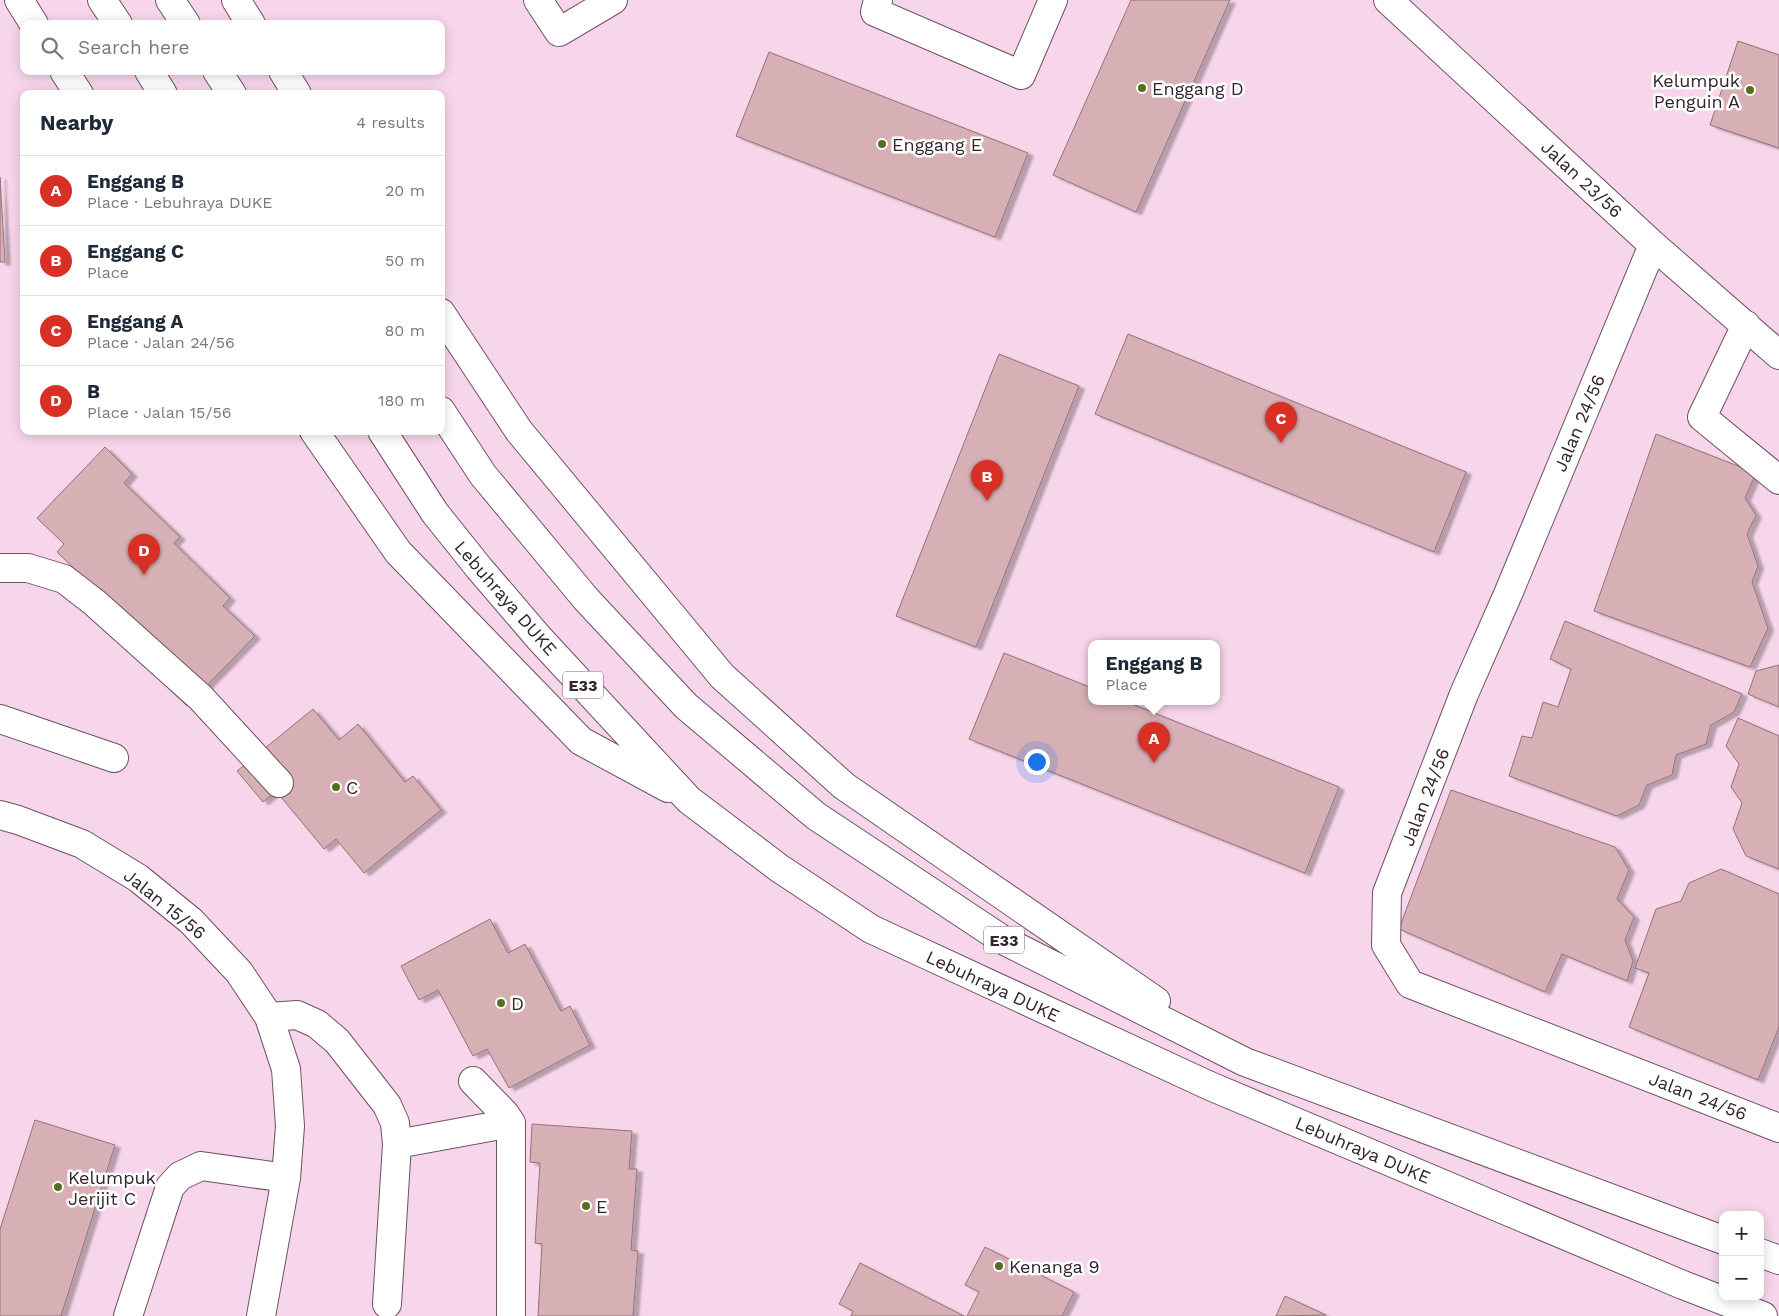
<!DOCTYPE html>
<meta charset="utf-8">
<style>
:root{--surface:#fff;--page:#f6f6f7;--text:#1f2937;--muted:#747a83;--line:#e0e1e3;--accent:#d93025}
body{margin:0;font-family:"Work Sans",sans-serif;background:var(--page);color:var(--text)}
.controls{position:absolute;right:15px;bottom:15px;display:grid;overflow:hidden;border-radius:10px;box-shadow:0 2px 12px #0003}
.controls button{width:45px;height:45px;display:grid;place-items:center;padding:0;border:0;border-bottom:1px solid var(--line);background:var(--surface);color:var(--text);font:25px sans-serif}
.you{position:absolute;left:1036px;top:761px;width:18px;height:18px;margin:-12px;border:4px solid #fff;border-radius:50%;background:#1a73e8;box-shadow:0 0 0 8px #1a73e833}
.badge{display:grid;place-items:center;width:32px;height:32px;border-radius:50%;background:var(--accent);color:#fff;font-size:16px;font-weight:700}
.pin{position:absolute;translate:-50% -41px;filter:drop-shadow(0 1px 2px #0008)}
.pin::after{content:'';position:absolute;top:26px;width:18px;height:15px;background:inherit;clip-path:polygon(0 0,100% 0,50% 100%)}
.popup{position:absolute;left:1088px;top:640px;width:132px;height:65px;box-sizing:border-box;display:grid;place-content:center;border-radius:10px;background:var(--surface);filter:drop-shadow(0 1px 4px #0005);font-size:16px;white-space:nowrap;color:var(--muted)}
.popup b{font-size:19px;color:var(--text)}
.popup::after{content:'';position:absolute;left:50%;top:100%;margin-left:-10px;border:10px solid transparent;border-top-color:var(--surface)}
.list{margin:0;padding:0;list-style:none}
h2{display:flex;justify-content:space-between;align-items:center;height:65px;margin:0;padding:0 20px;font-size:21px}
h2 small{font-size:16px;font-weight:400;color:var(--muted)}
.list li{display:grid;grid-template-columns:32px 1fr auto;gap:15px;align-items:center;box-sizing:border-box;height:70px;padding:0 20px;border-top:1px solid var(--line)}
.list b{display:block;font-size:19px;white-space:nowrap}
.list p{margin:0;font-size:16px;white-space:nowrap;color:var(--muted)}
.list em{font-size:16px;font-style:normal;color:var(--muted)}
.icon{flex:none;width:28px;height:28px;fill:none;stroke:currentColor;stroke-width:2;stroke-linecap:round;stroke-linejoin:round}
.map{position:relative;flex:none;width:1779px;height:1316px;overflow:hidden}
.search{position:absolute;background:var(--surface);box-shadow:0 2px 12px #0003;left:20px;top:20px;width:425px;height:55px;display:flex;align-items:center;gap:12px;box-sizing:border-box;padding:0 18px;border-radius:10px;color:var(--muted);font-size:19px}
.panel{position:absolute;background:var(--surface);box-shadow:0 2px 12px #0003;left:20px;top:90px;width:425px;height:345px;border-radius:10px}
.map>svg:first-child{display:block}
.building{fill:#d7b0b5;stroke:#957176;filter:url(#shadow)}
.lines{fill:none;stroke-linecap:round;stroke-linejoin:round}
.minor-casing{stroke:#6e5164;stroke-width:30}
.highway-casing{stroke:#6e5164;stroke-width:30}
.minor{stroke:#fff;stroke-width:28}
.highway{stroke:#fff;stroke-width:28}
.poi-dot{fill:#556e20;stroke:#fff;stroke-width:2}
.labels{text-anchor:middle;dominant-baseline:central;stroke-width:5;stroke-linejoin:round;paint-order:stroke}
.shield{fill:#fff;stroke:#6f666b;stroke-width:1}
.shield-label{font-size:16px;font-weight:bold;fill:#31242c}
.poi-label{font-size:18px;fill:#31242c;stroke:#fff;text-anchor:start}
.street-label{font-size:18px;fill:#31242c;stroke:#fff}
</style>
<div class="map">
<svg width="1779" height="1316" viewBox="0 0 1779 1316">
<defs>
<filter id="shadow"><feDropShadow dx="5.5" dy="3" stdDeviation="1" flood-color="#0004"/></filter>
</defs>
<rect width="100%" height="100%" fill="#f7d6eb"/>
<path class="building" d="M1131 0H1230L1136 212 1053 175Z
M1738 41 1779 55V148L1710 125Z
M769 52 1028 153 995 237 736 136Z
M0 177 5 262H0Z
M1128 334 1466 472 1434 552 1095 414Z
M999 354 1079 386 976 647 896 616Z
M1656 434 1756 473 1745 498 1756 515 1747 534 1758 566 1752 582 1768 628 1750 667 1594 611Z
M105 447 132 474 124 483 180 537 174 543 230 598 223 606 255 636 187 706 155 675 113 606 57 552 64 544 37 518Z
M1565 621 1742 694 1734 712 1711 725 1706 744 1676 755 1672 775 1647 785 1639 805 1617 816 1509 776 1522 736 1532 738 1543 702 1558 707 1571 669 1550 659Z
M1004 653 1092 688V702H1127L1339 787 1305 873 969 739Z
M1779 665V707L1748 694 1756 671Z
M313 709 339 740 358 724 405 782 413 776 441 810 364 873 336 839 324 849 276 791 263 802 237 771Z
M1738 718 1779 736V869L1746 856 1733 829 1742 803 1731 787 1739 764 1726 746Z
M1451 790 1615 847 1629 870 1617 899 1634 917 1625 940 1633 961 1627 981 1562 954 1545 992 1399 929Z
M1721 869 1779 894V1027L1758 1080 1629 1027 1649 973 1635 968 1656 909 1681 901 1689 883Z
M490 919 508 953 525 944 561 1011 570 1006 590 1045 509 1088 487 1049 473 1056 438 990 419 1000 401 966Z
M35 1120 115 1145 61 1316H0V1229Z
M532 1124 632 1131 629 1169H637L631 1250 638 1251 633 1316H538L542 1244 535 1243 540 1163 530 1162Z
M985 1247 1074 1292 1062 1316H967L979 1292 965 1285Z
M860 1263 964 1316H851L853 1311 839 1304Z
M1285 1296 1326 1315 1276 1316Z"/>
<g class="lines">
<g class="minor-casing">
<path id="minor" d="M538 0 559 32 613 0
M878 0 875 12 1021 75 1053 0
M1388 0 1653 245 1779 355
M1653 245 1508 594 1464 694 1387 893 1386 945 1410 984 1779 1128
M1746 325 1702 417 1779 480
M0 568H28L64 579 95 603 201 698 279 783
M0 719 114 758
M0 815 18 820 82 844 138 878 191 921 239 972 269 1017 286 1069 290 1126 286 1178 261 1316
M269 1017 297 1015 317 1024 337 1041 387 1105 395 1123 397 1144 387 1304
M511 1123V1315
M397 1144 511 1123 505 1114 473 1081
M128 1316 170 1187 180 1176 201 1166 286 1178"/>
</g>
<g class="highway-casing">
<path id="highway" d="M19 0 34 24
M102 0 118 24
M170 0 186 24
M236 0 251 24
M64 71 79 94
M149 71 163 94
M217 71 232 94
M283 71 297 94
M441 313 519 431 722 676 844 786 1156 1001
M441 411 483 475 586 599 686 706 816 816 1003 940 1245 1062 1723 1240
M314 431 398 552 581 741 668 788
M382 431 435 513 479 568 539 638 689 800 779 868 871 929 1210 1086 1683 1285 1763 1316
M1760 1253 1779 1260"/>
</g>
<use href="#minor" class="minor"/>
<use href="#highway" class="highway"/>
</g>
<g class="poi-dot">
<circle cx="1142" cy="88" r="5"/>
<circle cx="1750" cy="90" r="5"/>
<circle cx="882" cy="144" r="5"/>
<circle cx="336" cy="787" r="5"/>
<circle cx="501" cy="1003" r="5"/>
<circle cx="58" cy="1187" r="5"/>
<circle cx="586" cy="1206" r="5"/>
<circle cx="999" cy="1266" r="5"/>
</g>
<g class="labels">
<g class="shield">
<rect x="563" y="671.5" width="40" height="27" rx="4"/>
<rect x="984" y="926.5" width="40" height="27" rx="4"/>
</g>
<g class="shield-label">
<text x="583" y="685">E33</text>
<text x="1004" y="940">E33</text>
</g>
<g class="poi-label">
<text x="1740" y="80" text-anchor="end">Kelumpuk<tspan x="1740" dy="21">Penguin A</tspan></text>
<text x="1152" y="88">Enggang D</text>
<text x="892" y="144">Enggang E</text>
<text x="346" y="787">C</text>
<text x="511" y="1003">D</text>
<text x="68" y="1177">Kelumpuk<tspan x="68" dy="21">Jerijit C</tspan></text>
<text x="596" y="1206">E</text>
<text x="1009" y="1266">Kenanga 9</text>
</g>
<g class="street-label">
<text transform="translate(1582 179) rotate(43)">Jalan 23/56</text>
<text transform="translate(1579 423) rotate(-67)">Jalan 24/56</text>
<text transform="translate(506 598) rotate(49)">Lebuhraya DUKE</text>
<text transform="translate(1425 797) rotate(-69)">Jalan 24/56</text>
<text transform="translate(165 904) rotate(39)">Jalan 15/56</text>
<text transform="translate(993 986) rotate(25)">Lebuhraya DUKE</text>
<text transform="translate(1698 1096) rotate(21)">Jalan 24/56</text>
<text transform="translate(1363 1150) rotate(23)">Lebuhraya DUKE</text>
</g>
</g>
</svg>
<div class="controls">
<button>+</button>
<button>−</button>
</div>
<div class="you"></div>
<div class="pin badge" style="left:1154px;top:763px">A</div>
<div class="popup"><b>Enggang B</b>Place</div>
<div class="pin badge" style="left:987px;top:501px">B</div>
<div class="pin badge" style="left:1281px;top:443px">C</div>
<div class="pin badge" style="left:144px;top:575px">D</div>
<div class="search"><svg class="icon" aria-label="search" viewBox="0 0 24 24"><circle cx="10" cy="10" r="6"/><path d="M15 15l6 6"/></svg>Search here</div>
<section class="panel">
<h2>Nearby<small>4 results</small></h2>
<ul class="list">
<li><span class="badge">A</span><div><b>Enggang B</b><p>Place · Lebuhraya DUKE</p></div><em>20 m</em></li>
<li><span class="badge">B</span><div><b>Enggang C</b><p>Place</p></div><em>50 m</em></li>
<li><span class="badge">C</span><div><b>Enggang A</b><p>Place · Jalan 24/56</p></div><em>80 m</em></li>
<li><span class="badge">D</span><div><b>B</b><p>Place · Jalan 15/56</p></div><em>180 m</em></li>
</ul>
</section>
</div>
